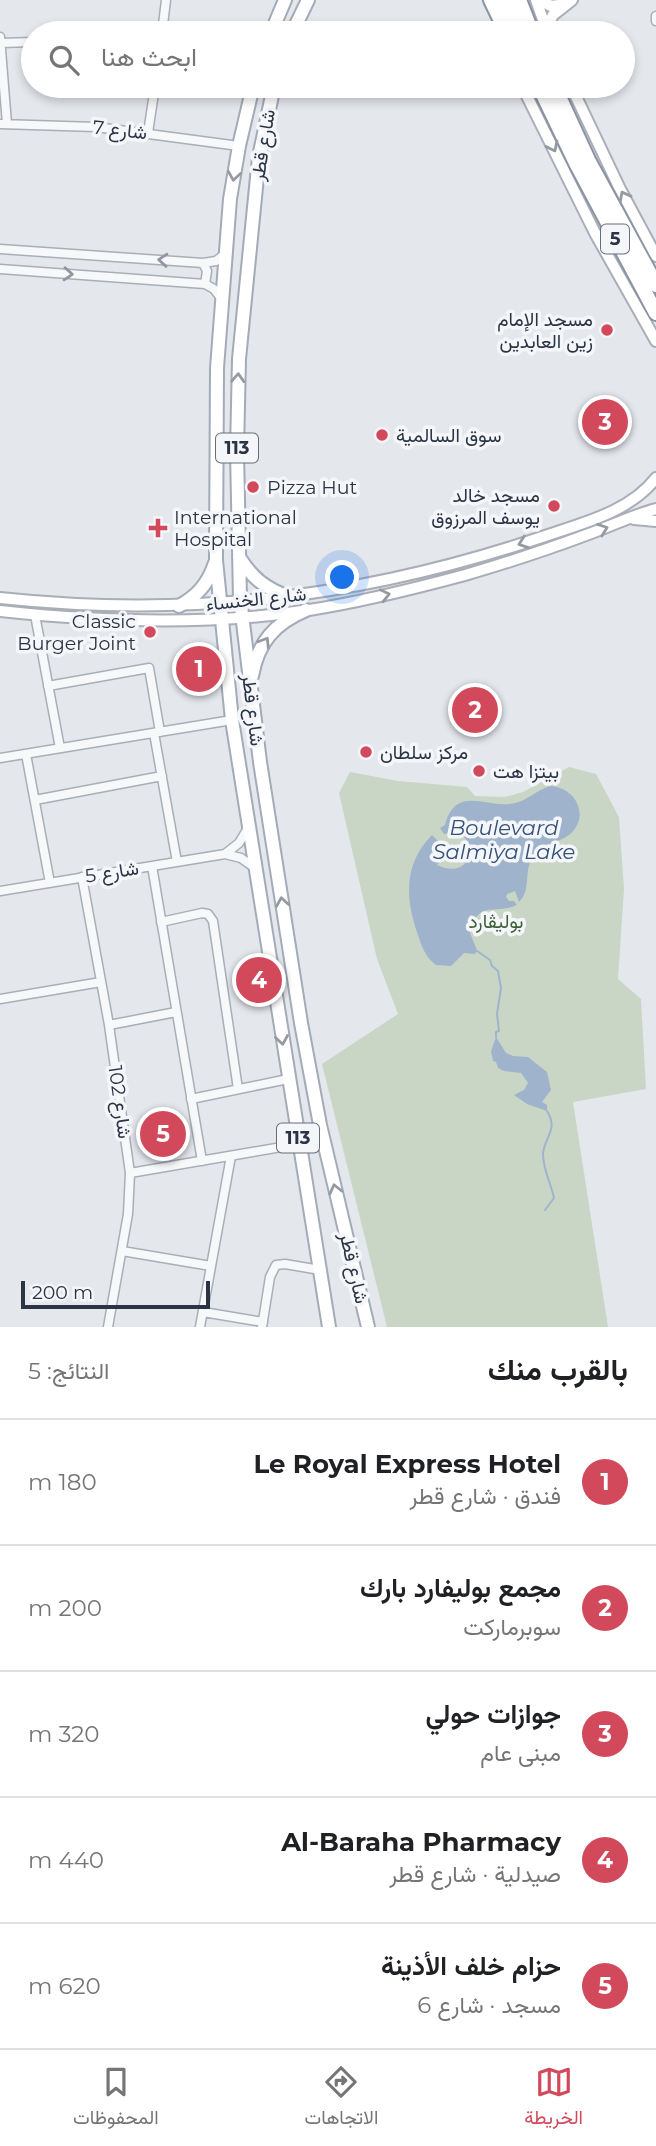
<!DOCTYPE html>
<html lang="ar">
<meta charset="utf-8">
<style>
:root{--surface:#fff;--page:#f2f2f2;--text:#202124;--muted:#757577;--line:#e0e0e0;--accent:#d1495b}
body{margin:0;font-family:Montserrat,Vazirmatn,sans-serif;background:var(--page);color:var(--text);direction:rtl}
.scale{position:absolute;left:21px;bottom:18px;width:189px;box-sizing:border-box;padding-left:7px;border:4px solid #2b3445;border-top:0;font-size:19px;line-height:24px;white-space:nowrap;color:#2b3445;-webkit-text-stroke:5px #f4f6f9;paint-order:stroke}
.you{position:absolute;left:343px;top:578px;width:24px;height:24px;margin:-18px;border:5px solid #fff;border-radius:50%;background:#1a73e8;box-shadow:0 0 0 10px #1a73e833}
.badge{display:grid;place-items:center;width:46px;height:46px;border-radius:50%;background:var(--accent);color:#fff;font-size:23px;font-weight:700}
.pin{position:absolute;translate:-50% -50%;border:4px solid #fff;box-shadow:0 2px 7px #0006}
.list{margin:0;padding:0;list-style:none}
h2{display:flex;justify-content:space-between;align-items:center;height:91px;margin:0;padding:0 28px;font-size:30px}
h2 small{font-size:23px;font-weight:400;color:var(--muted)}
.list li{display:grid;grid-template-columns:46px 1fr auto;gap:21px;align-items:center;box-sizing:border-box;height:126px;padding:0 28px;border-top:2px solid var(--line)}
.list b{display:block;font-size:26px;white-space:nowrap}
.list p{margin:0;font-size:23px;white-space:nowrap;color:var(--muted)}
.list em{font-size:23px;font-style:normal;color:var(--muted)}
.icon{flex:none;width:38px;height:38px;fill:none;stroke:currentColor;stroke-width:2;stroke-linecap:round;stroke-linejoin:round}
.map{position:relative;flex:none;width:656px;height:1327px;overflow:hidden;direction:ltr}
.search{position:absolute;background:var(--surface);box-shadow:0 4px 10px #0003;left:21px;right:21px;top:21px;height:77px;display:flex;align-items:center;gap:18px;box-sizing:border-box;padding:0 24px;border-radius:38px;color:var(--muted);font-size:26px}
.sheet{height:721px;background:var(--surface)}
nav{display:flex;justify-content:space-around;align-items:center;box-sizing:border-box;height:98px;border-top:2px solid var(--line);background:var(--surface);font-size:19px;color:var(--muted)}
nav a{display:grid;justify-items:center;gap:4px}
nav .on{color:var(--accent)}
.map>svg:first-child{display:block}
.green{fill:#c9d6c5}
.water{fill:#9fb4cc}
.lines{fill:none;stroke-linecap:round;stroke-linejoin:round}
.stream{stroke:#9fb4cc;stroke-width:2}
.street-casing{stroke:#a9aeb7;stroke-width:11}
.secondary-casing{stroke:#a9aeb7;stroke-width:14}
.primary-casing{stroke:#a3abb8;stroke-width:16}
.highway-casing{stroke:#8b94a3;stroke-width:18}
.street{stroke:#f7f8fa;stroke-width:8}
.secondary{stroke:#fff;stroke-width:10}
.primary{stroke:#fff;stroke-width:12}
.highway{stroke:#fff;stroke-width:14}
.oneway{stroke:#959aa2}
.oneway2{stroke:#9196a0}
.poi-dot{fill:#d1495b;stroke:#f4f6f9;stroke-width:2.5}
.labels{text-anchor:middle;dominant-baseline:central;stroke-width:7;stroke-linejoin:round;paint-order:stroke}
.shield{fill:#f4f6f9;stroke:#676e7b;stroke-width:2}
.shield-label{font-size:18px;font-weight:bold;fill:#2b3445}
.street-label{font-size:19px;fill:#2b3445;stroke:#f4f6f9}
.poi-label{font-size:19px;fill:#2b3445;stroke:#f4f6f9;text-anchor:start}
.park-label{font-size:19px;fill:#3f6138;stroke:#f4f6f9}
.water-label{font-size:21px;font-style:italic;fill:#34527a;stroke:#f4f6f9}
</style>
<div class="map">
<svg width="656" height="1327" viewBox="0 0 656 1327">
<rect width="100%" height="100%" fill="#e4e7ec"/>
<path class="green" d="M569 767 596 774 619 817 624 889 618 979 641 999 646 1089 573 1102 608 1327H387L322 1064 398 1014 377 959 339 793 350 772 398 781 467 787 475 796 505 797 523 792Z"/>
<path class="water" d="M550 786C576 787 591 817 569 835 557 844 542 842 533 857 523 871 532 889 519 902L515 891 507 894 506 897 509 901H514L517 905C495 915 477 899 470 933L477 950 475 954 464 953 451 966 436 965C425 957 421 945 417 932 405 897 404 863 432 835L440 843 437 851 440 861 437 865C477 884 482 825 444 834L440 828 445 825C456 783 488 810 515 803 528 800 537 790 550 786Z
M496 1037 506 1053 513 1056 528 1057 547 1072 551 1090 542 1102 547 1105V1111L527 1104 514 1095 524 1090 528 1083 521 1073 504 1071 498 1068 496 1062 493 1061 491 1051Z"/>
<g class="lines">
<path class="stream" d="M477 951 490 960 492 966 498 971 501 988 497 1014 499 1031 496 1032V1037
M545 1210 554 1198C551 1183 543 1170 543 1154 544 1137 559 1130 547 1111"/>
<g class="street-casing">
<path id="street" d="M656 16V21
M162 33 166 0
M0 37 7 124
M1 43 33 42
M0 124 96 127 239 146
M148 133 155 86
M0 249 203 263 216 261 225 254
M203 263 207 271 205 284
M0 269 205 284 214 289 221 298
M35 615 60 748
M48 686 149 668 160 732
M154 733 177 862
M26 754 50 883
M0 758 232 720
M35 800 162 776
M225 854 239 843 248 828
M152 866 202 1161
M82 877 109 1025 130 1173 128 1214 108 1327
M0 891 225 854 241 858 255 868
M161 922 202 913 208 914 213 921 238 1089
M0 999 101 982
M109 1025 176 1012
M191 1099 288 1079
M130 1173 299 1144
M122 1251 211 1266
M203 1312 263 1322
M200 1327 231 1156
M262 1327 270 1277 276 1265 285 1264 320 1270"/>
</g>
<g class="secondary-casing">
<path id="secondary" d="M536 0 547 31
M540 0 551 6 566 4
M546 29 553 15 572 0
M522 86 595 233 656 341
M571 86 619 187 656 256
M634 519 656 521
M0 598C188 618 360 598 539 538 579 524 629 513 656 478
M0 611C101 622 207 626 309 610 361 602 413 589 465 575 506 563 546 550 586 535 609 527 633 515 656 509"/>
</g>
<g class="primary-casing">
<path id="primary" d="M271 33 285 0
M292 33 308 0
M253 86 239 146 230 199 217 368 216 560 232 720 329 1327
M274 86 259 157 239 359 237 451 240 598 260 762 301 1023 320 1125 368 1327
M239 557C252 578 266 589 289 597
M179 606C197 596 208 584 215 563
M252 676C258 642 275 623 306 610"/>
</g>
<g class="highway-casing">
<path id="highway" d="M491 0 507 33
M506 0 519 33
M519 0 532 33
M539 86 576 163 656 313
M554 86 588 160 656 285"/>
</g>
<use href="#street" class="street"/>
<use href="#secondary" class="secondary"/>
<use href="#primary" class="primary"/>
<use href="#highway" class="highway"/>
</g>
<defs><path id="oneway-chevron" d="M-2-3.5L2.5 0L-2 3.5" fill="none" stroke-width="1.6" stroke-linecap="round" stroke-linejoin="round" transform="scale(1.75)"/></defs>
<g class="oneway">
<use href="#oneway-chevron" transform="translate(553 147) rotate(64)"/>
<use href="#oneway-chevron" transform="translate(234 176) rotate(99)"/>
<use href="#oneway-chevron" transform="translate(624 196) rotate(-118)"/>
<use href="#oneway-chevron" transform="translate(238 378) rotate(-87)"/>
<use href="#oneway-chevron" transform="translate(603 529) rotate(-20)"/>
<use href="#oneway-chevron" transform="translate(523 543) rotate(161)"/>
<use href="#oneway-chevron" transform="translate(385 595) rotate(-13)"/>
<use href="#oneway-chevron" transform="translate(265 642) rotate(-58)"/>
<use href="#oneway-chevron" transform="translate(282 902) rotate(-99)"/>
<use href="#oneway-chevron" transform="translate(282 1040) rotate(81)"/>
<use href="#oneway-chevron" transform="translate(335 1189) rotate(-103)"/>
</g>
<g class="oneway2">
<use href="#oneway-chevron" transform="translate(163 260) rotate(-176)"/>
<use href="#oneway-chevron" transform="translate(68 274) rotate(4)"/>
</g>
<g class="poi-dot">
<circle cx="607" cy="330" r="7"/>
<circle cx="382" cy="435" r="7"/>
<circle cx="253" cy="487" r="7"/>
<circle cx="554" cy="506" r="7"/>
<path d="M154.5 517.5h7v7h7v7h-7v7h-7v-7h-7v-7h7z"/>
<circle cx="150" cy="632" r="7"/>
<circle cx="366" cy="752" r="7"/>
<circle cx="479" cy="771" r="7"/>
</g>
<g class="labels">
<g class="shield">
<rect x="601" y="224.5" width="28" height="29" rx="5"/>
<rect x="216" y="433.5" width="42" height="29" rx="5"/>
<rect x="277" y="1123.5" width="42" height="29" rx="5"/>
</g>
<g class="shield-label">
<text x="615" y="239">5</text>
<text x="237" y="448">113</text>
<text x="298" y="1138">113</text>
</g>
<g class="street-label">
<text transform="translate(120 130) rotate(6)">شارع 7</text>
<text transform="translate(263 145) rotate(-81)">شارع قطر</text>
<text transform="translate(256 599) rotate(-6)">شارع الخنساء</text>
<text transform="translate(253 710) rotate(83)">شارع قطر</text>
<text transform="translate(112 872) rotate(-9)">شارع 5</text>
<text transform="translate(120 1102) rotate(82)">شارع 102</text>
<text transform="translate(354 1268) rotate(77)">شارع قطر</text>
</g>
<g class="poi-label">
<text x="593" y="319" text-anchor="end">مسجد الإمام<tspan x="593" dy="22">زين العابدين</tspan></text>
<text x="396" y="435">سوق السالمية</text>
<text x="267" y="487">Pizza Hut</text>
<text x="540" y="495" text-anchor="end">مسجد خالد<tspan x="540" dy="22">يوسف المرزوق</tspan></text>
<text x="174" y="517">International<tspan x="174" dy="22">Hospital</tspan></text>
<text x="136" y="621" text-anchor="end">Classic<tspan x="136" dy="22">Burger Joint</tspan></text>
<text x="380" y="752">مركز سلطان</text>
<text x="493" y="771">بيتزا هت</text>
</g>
<g class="park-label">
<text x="496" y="921">بوليڤارد</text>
</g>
<g class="water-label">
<text x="504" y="827">Boulevard<tspan x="504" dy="24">Salmiya Lake</tspan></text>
</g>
</g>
</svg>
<div class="scale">200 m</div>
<div class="you"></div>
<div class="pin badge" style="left:199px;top:669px">1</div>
<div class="pin badge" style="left:475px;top:710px">2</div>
<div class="pin badge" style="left:605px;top:422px">3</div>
<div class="pin badge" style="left:259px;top:980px">4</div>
<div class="pin badge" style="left:163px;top:1134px">5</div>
<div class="search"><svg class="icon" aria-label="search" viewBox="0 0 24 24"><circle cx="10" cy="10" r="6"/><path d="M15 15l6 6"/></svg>ابحث هنا</div>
</div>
<section class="sheet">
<h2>بالقرب منك<small>النتائج: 5</small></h2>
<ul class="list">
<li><span class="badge">1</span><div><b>Le Royal Express Hotel</b><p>فندق · شارع قطر</p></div><em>180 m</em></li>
<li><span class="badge">2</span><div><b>مجمع بوليفارد بارك</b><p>سوبرماركت</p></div><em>200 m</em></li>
<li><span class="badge">3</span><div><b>جوازات حولي</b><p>مبنى عام</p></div><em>320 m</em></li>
<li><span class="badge">4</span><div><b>Al-Baraha Pharmacy</b><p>صيدلية · شارع قطر</p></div><em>440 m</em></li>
<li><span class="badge">5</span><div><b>حزام خلف الأذينة</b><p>مسجد · شارع 6</p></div><em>620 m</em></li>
</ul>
</section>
<nav>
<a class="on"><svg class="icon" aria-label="map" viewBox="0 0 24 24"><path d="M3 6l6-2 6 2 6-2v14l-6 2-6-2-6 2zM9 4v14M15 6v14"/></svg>الخريطة</a>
<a><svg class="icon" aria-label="directions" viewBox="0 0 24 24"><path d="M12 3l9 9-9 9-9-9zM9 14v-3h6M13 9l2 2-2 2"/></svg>الاتجاهات</a>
<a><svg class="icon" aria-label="saved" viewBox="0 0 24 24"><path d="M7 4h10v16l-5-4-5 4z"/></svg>المحفوظات</a>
</nav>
